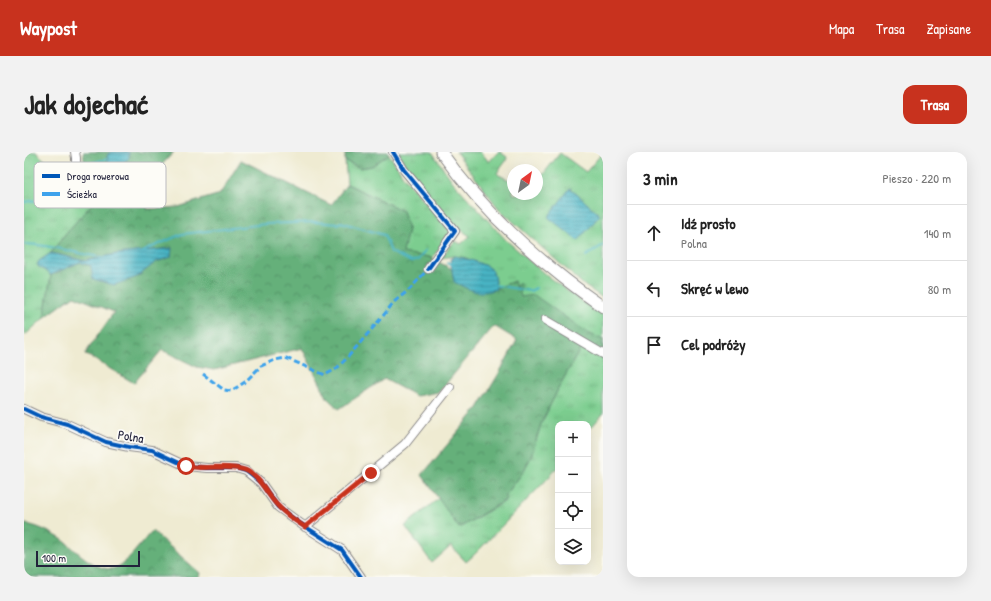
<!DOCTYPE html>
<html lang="pl">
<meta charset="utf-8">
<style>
:root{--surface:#fff;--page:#f2f2f2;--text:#222;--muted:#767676;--line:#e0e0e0;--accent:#c8321e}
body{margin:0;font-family:"Patrick Hand",sans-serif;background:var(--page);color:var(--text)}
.controls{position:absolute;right:12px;bottom:12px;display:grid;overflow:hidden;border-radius:8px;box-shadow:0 4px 16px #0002}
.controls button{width:36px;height:36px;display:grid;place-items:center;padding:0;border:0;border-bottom:1px solid var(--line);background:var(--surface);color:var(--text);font:20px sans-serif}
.compass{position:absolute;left:483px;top:12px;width:36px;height:36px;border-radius:50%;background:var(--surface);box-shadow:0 4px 16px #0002;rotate:33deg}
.scale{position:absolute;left:12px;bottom:10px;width:104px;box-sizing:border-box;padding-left:4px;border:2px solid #22223b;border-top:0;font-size:11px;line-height:14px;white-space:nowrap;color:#22223b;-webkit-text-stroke:3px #fdfcf7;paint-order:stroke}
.stop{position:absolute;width:12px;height:12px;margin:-9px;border:3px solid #c8321e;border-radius:50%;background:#fff}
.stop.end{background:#c8321e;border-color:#fff;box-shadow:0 1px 4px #0008}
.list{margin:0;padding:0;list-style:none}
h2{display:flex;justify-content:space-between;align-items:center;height:52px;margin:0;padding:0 16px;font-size:17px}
h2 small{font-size:13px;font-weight:400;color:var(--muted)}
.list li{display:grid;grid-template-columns:26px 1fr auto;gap:12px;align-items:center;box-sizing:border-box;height:56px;padding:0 16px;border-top:1px solid var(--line)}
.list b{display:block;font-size:15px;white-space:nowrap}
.list p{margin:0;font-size:13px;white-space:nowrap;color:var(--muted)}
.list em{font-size:13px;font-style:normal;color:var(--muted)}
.icon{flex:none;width:22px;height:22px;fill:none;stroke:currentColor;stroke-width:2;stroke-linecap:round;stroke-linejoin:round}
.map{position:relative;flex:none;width:579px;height:425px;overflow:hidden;border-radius:12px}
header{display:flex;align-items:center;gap:24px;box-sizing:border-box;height:56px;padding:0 20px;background:var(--accent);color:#fff}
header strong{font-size:19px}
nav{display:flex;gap:22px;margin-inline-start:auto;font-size:14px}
.intro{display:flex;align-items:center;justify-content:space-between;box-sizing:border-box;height:96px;padding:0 24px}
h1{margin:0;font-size:28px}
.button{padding:10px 18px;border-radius:12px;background:var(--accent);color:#fff;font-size:14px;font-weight:700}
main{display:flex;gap:24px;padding:0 24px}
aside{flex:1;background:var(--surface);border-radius:12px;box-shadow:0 4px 16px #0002}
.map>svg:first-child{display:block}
.grass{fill:url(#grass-tufts);stroke:#4f7865}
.forest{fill:url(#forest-crowns);stroke:#44695a}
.water{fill:url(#water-rules);stroke:#346a7f}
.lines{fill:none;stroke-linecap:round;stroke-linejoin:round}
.stream{stroke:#47b3c3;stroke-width:2}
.minor-casing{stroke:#888686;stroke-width:10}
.major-casing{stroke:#888686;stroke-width:13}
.minor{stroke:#fff;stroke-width:8}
.major{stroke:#fff;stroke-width:11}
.quiet{stroke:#3ea2ec;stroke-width:3;stroke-dasharray:6 3;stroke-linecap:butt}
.cycleway-casing{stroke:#fdfcf7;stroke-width:6}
.cycleway{stroke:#0057b8;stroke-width:4}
.route{stroke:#c8321e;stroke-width:5}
.labels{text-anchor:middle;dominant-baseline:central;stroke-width:3.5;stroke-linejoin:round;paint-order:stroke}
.street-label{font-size:13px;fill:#22223b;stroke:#fdfcf7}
.key{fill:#fdfcf7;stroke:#bbbbbf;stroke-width:1}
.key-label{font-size:11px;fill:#22223b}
</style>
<header>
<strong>Waypost</strong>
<nav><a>Mapa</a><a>Trasa</a><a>Zapisane</a></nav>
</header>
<div class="intro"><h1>Jak dojechać</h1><a class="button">Trasa</a></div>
<main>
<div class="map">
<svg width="579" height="425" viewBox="0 0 579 425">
<defs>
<pattern id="grass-tufts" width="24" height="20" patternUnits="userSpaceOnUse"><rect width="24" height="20" fill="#7ccd8f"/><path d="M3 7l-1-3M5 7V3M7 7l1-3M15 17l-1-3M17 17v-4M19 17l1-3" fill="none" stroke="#6bb07c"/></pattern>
<pattern id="forest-crowns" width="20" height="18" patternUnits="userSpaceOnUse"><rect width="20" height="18" fill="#65b07a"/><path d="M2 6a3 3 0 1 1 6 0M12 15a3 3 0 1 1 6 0" fill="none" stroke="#538f65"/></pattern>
<pattern id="water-rules" width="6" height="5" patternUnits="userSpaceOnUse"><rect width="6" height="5" fill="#47b3c3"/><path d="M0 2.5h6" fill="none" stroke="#3b91a0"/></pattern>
</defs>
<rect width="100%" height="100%" fill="#fdfcf7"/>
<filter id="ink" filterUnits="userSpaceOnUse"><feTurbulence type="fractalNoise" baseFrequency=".025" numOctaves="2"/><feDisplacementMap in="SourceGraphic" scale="8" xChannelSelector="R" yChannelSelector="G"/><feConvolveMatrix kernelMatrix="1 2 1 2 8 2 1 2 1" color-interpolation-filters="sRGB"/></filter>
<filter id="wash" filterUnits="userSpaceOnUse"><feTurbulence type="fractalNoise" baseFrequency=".012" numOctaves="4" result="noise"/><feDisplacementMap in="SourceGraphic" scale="16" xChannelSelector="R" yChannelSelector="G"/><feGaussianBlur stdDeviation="0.9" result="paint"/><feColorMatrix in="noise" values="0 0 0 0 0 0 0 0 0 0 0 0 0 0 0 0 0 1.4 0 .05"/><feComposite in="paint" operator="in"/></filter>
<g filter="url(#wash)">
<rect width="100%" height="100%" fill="#efebd2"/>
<path class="grass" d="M2 0H12L33 20 44 10 53 20 58 35 64 38 69 51 42 81 27 101 15 109 13 113 27 123 20 166 0 184V2Z
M374 0H408L429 30 482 88 523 124 563 153 579 162V197L497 164 490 129 472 137 469 120 464 115 442 106 431 104 416 106 431 89 437 92 446 84 431 74 382 15Z
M432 0H457L465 10 473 1 476 0 483 5 482 9 473 21 475 23 489 30V42H513V30L536 1 562 20 579 0V146L561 134 475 57Z
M365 2 381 27 427 80 408 106 405 105 378 101 384 77 379 59 323 32 321 9 336 16 348 14Z
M558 193 579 206V262L564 279V272H534V314L528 322 451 402 442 410 427 394 408 411 381 374 415 346 435 376 483 348 481 344 499 320 507 305 517 272 536 233Z"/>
<path class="forest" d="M59 0H150L129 22 123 57 154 55 196 42 217 8 307 53 323 32 379 59 384 77 379 101 405 105 428 117 431 130 466 139 490 129 492 136 495 130 498 133 495 138 497 145 510 143 564 181 579 188V206L558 194 536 233 517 272 507 305 499 320 481 344 483 347 435 376 398 323 454 256 474 223 493 188 470 174 415 240 392 244 360 227 315 257 304 247 278 196 190 218 173 215 138 198 110 231 61 202 90 160 50 144 20 166 27 123 56 110 113 125 148 96 93 102 61 109 27 101 42 81 69 51 64 38Z
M321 0H364L365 2 348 14 336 16 321 9Z
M0 372C11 372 30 382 39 388 53 399 73 421 91 416 101 414 120 387 128 379L176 421 175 425H0Z"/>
<path class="water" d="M87 0H105V6L96 14 85 15 83 3Z
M546 36 576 63 554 89 524 65Z
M148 96 147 105 132 110 113 125 90 133 69 127 67 114 56 110 27 123 13 113 15 109 27 101 61 109 93 102Z
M431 104C440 106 465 112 469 120 471 125 471 132 472 137 453 144 447 138 430 130L426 107Z"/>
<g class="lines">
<path class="stream" d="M0 50 23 47 50 16 82 7
M0 92C26 92 52 102 78 105
M117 101 124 97 158 82 241 72 292 70 314 72 317 70 336 76H337L360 83 367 100 387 110 394 108 402 98
M562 104 579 93
M423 110 429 113
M470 133 506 139 512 136"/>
</g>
</g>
<g filter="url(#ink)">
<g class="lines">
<g class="minor-casing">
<path id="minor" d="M51 0 52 6V12
M369 0 380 18 431 79 404 117
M521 168 579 202
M0 257 17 265 43 272 82 290 105 295 128 298 162 314 183 316H212L222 319 237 331 254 355 277 372 318 398 337 425
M281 375 381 292 426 235"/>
</g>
<g class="major-casing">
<path id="major" d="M417 0C461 62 517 112 579 155"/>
</g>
<use href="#minor" class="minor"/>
<use href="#major" class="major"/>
<path class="quiet" d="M179 222 200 238 207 239 221 230 237 214 251 208 262 206 301 223 312 217 323 206 359 164 370 150 386 137 404 117"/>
<g class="cycleway-casing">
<path id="cycleway" d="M369 0 380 18 431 79 404 117
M0 257 17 265 43 272 82 290 105 295 128 298 162 314 183 316H212L222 319 237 331 254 355 277 372 318 398 337 425"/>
</g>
<use href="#cycleway" class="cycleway"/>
</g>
</g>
<g class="lines" filter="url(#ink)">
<path class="route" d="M162 314C181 318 204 312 221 318 237 325 243 343 254 354 261 362 272 369 281 375L347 321"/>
</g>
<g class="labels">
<g class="street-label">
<text transform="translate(107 284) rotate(10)">Polna</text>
</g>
</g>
<rect x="10" y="10" width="132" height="46" rx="6" class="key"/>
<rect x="18" y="22" width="18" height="4" fill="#0057b8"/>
<rect x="18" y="40" width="18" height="4" fill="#3ea2ec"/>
<g class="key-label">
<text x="43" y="28">Droga rowerowa</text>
<text x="43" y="46">Ścieżka</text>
</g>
</svg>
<div class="controls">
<button>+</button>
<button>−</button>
<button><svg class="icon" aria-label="locate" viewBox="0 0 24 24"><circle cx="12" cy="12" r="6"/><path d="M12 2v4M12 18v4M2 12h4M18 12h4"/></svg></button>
<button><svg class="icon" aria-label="layers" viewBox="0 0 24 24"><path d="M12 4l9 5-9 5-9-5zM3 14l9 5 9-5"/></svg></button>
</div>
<svg class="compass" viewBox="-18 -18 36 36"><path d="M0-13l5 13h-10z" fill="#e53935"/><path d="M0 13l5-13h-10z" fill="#767676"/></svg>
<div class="scale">100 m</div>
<div class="stop" style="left:162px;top:314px"></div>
<div class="stop end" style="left:347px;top:321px"></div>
</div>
<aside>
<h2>3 min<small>Pieszo · 220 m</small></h2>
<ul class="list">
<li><svg class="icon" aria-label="ahead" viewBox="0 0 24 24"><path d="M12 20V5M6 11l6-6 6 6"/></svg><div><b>Idź prosto</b><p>Polna</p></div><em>140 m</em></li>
<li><svg class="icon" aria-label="left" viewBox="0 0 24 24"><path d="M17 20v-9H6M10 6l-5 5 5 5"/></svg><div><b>Skręć w lewo</b></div><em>80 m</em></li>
<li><svg class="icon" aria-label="arrive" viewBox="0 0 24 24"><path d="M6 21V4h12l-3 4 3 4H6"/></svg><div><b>Cel podróży</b></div></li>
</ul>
</aside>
</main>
